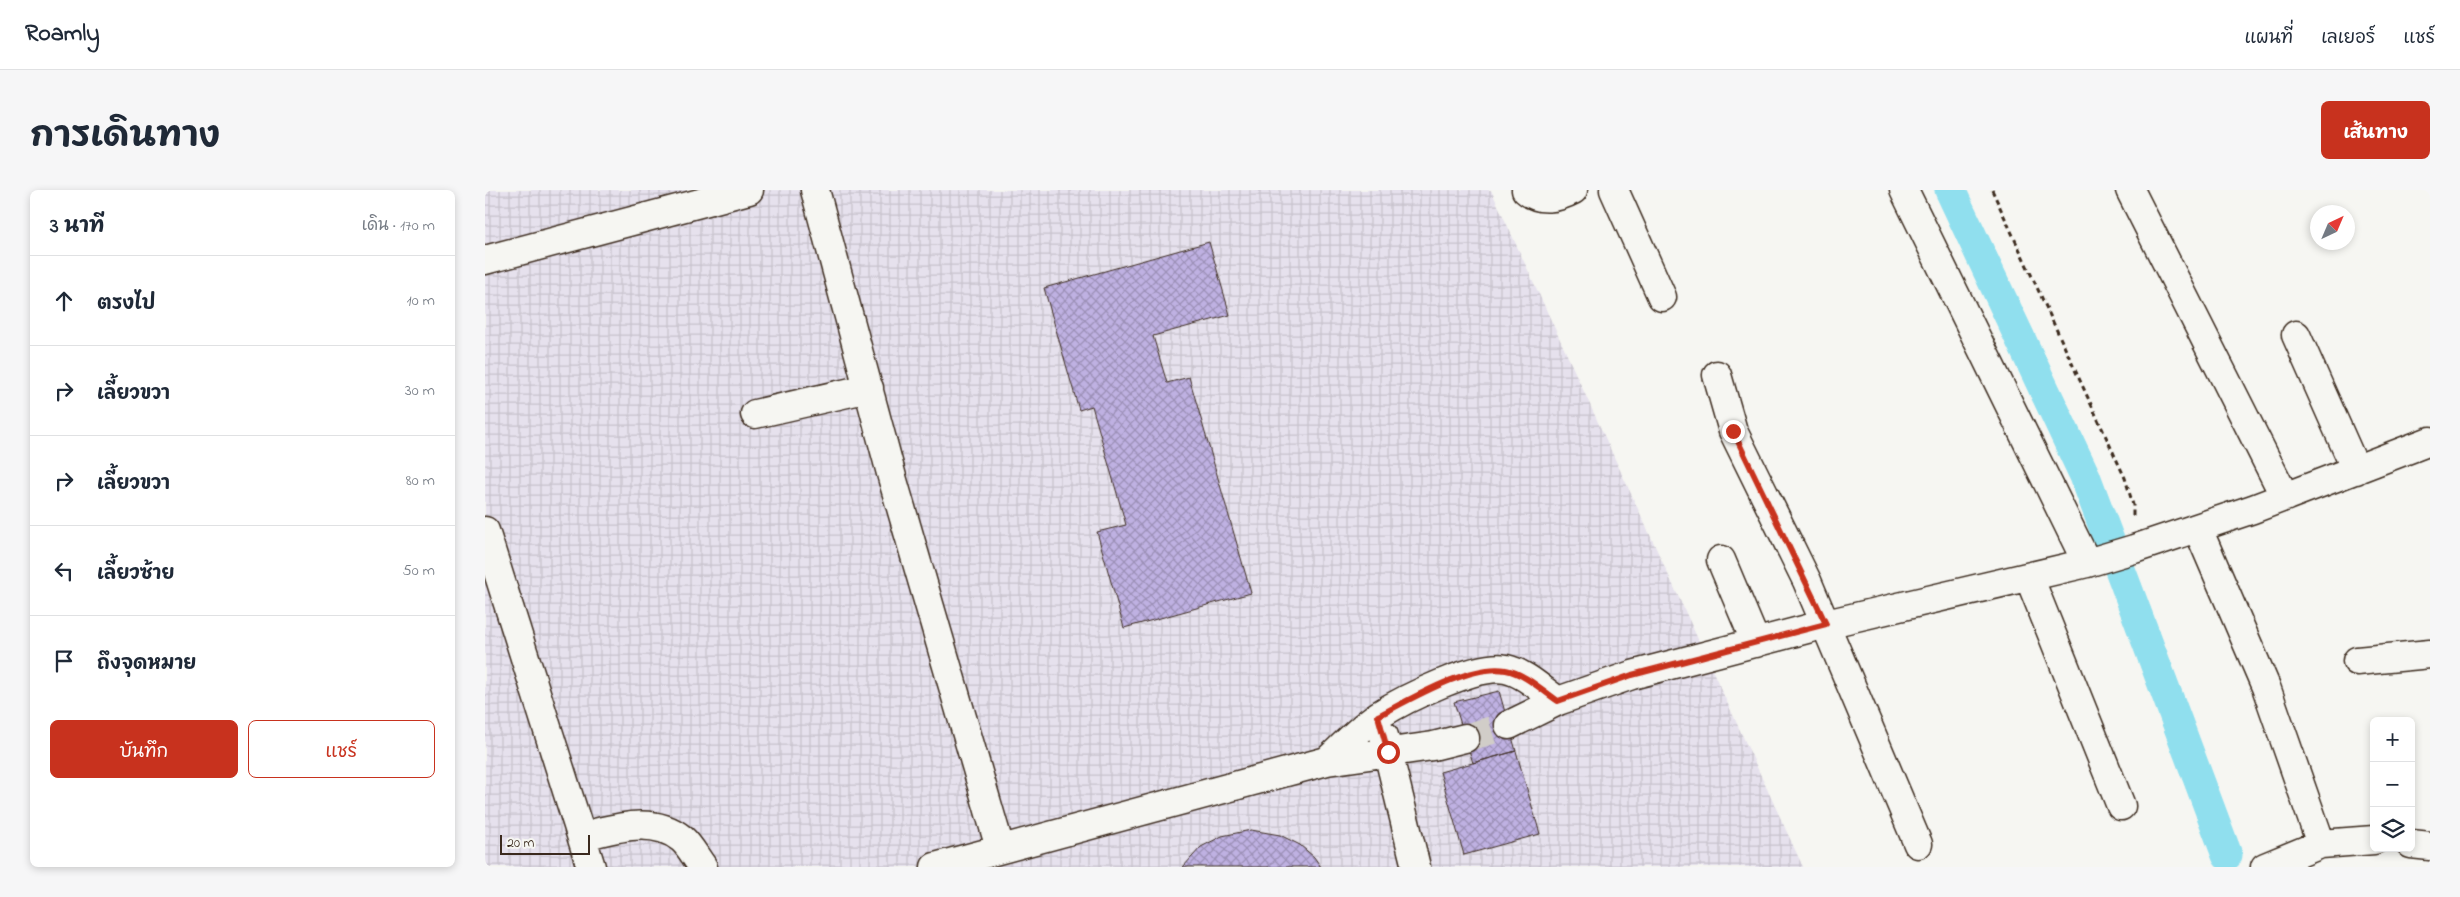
<!DOCTYPE html>
<html lang="th">
<meta charset="utf-8">
<style>
:root{--surface:#fff;--page:#f6f6f7;--text:#1f2937;--muted:#747a83;--line:#e0e1e3;--accent:#c8321e}
body{margin:0;font-family:"Indie Flower","Playpen Sans Thai",sans-serif;background:var(--page);color:var(--text)}
.controls{position:absolute;right:15px;bottom:15px;display:grid;overflow:hidden;border-radius:8px;box-shadow:0 2px 8px #0003}
.controls button{width:45px;height:45px;display:grid;place-items:center;padding:0;border:0;border-bottom:1px solid var(--line);background:var(--surface);color:var(--text);font:25px sans-serif}
.compass{position:absolute;left:1825px;top:15px;width:45px;height:45px;border-radius:50%;background:var(--surface);box-shadow:0 2px 8px #0003;rotate:44deg}
.scale{position:absolute;left:15px;bottom:12px;width:90px;box-sizing:border-box;padding-left:5px;border:2px solid #3b2a1e;border-top:0;font-size:14px;line-height:18px;white-space:nowrap;color:#3b2a1e;-webkit-text-stroke:4px #f6f6f2;paint-order:stroke}
.stop{position:absolute;width:15px;height:15px;margin:-11px;border:4px solid #c8321e;border-radius:50%;background:#fff}
.stop.end{background:#c8321e;border-color:#fff;box-shadow:0 1px 5px #0008}
.list{margin:0;padding:0;list-style:none}
h2{display:flex;justify-content:space-between;align-items:center;height:65px;margin:0;padding:0 20px;font-size:21px}
h2 small{font-size:16px;font-weight:400;color:var(--muted)}
.list li{display:grid;grid-template-columns:32px 1fr auto;gap:15px;align-items:center;box-sizing:border-box;height:90px;padding:0 20px;border-top:1px solid var(--line)}
.list b{display:block;font-size:19px;white-space:nowrap}
.list em{font-size:16px;font-style:normal;color:var(--muted)}
.actions{display:flex;gap:10px;padding:15px 20px}
.actions a{flex:1;padding:11px 0;border:1px solid var(--accent);border-radius:8px;text-align:center;font-size:18px;color:var(--accent)}
.actions .main{background:var(--accent);color:#fff}
.icon{flex:none;width:28px;height:28px;fill:none;stroke:currentColor;stroke-width:2;stroke-linecap:round;stroke-linejoin:round}
.map{position:relative;flex:none;width:1945px;height:677px;overflow:hidden;border-radius:8px}
header{display:flex;align-items:center;gap:30px;box-sizing:border-box;height:70px;padding:0 25px;background:var(--surface);border-bottom:1px solid var(--line)}
header strong{font-size:24px}
nav{display:flex;gap:28px;margin-inline-start:auto;font-size:18px}
.intro{display:flex;align-items:center;justify-content:space-between;box-sizing:border-box;height:120px;padding:0 30px}
h1{margin:0;font-size:35px}
.button{padding:12px 22px;border-radius:8px;background:var(--accent);color:#fff;font-size:18px;font-weight:700}
main{display:flex;gap:30px;padding:0 30px}
aside{flex:1;background:var(--surface);border-radius:8px;box-shadow:0 2px 8px #0003}
.map>svg:first-child{display:block}
.industrial{fill:url(#industrial-grid)}
.lines{fill:none;stroke-linecap:round;stroke-linejoin:round}
.canal{stroke:#90dfee;stroke-width:31}
.building{fill:url(#building-cross-hatch);stroke:#3b2a1e}
.minor-tunnel{stroke:#d1cdc8;stroke-width:28;stroke-dasharray:28 14;stroke-linecap:butt}
.minor-casing{stroke:#3b2a1e;stroke-width:31}
.path{stroke:#3b2a1e;stroke-width:3;stroke-dasharray:5 4;stroke-linecap:butt}
.minor{stroke:#f6f6f2;stroke-width:28}
.route{stroke:#c8321e;stroke-width:6}
</style>
<header>
<strong>Roamly</strong>
<nav><a>แผนที่</a><a>เลเยอร์</a><a>แชร์</a></nav>
</header>
<div class="intro"><h1>การเดินทาง</h1><a class="button">เส้นทาง</a></div>
<main>
<aside>
<h2>3 นาที<small>เดิน · 170 m</small></h2>
<ul class="list">
<li><svg class="icon" aria-label="ahead" viewBox="0 0 24 24"><path d="M12 20V5M6 11l6-6 6 6"/></svg><div><b>ตรงไป</b></div><em>10 m</em></li>
<li><svg class="icon" aria-label="right" viewBox="0 0 24 24"><path d="M7 20v-9h11M14 6l5 5-5 5"/></svg><div><b>เลี้ยวขวา</b></div><em>30 m</em></li>
<li><svg class="icon" aria-label="right" viewBox="0 0 24 24"><path d="M7 20v-9h11M14 6l5 5-5 5"/></svg><div><b>เลี้ยวขวา</b></div><em>80 m</em></li>
<li><svg class="icon" aria-label="left" viewBox="0 0 24 24"><path d="M17 20v-9H6M10 6l-5 5 5 5"/></svg><div><b>เลี้ยวซ้าย</b></div><em>50 m</em></li>
<li><svg class="icon" aria-label="arrive" viewBox="0 0 24 24"><path d="M6 21V4h12l-3 4 3 4H6"/></svg><div><b>ถึงจุดหมาย</b></div></li>
</ul>
<div class="actions"><a class="main">บันทึก</a><a>แชร์</a></div>
</aside>
<div class="map">
<svg width="1945" height="677" viewBox="0 0 1945 677">
<defs>
<pattern id="industrial-grid" width="8" height="8" patternUnits="userSpaceOnUse" patternTransform="scale(1.25)"><rect width="8" height="8" fill="#e6e1ed"/><path d="M0 4h8M4 0v8" fill="none" stroke="#c6c1cb"/></pattern>
<pattern id="building-cross-hatch" width="8" height="8" patternUnits="userSpaceOnUse" patternTransform="scale(1.25)"><rect width="8" height="8" fill="#bfb1e2"/><path d="M0 0l8 8M0 8l8-8" fill="none" stroke="#9c90b7"/></pattern>
</defs>
<rect width="100%" height="100%" fill="#f6f6f2"/>
<filter id="ink" filterUnits="userSpaceOnUse"><feTurbulence type="fractalNoise" baseFrequency=".02" numOctaves="2"/><feDisplacementMap in="SourceGraphic" scale="10" xChannelSelector="R" yChannelSelector="G"/><feConvolveMatrix kernelMatrix="1 2 1 2 8 2 1 2 1" color-interpolation-filters="sRGB"/></filter>
<g filter="url(#ink)">
<path class="industrial" d="M0 0H1006L1318 677H0Z"/>
<g class="lines">
<path class="canal" d="M1465 0 1600 286 1742 665"/>
</g>
<path class="building" d="M724 52 745 125 668 146 682 193 704 187 766 403 639 438 612 342 641 335 607 216 594 220 559 98Z
M1014 501 1031 561 988 573 969 512Z
M1031 561 1055 644 979 665 955 582Z
M766 640 795 645 815 655 829 667 836 677H698L716 657 737 646Z"/>
<g class="lines">
<path class="minor-tunnel" d="M980 548 1024 535"/>
<g class="minor-casing">
<path id="minor" d="M330 0 407 287 515 658
M1041 0C1055 12 1073 8 1088 0
M1129 0 1177 107
M1419 0 1602 373
M1645 0 1800 307
M0 70 264 0
M1811 145 1871 280
M1232 185 1248 241 1322 391 1433 654
M270 224 384 198
M1713 339 1781 497 1836 654
M0 341 106 677
M1236 370 1271 453
M1544 387 1636 616
M1872 471 1945 464
M1024 535 1073 511 1147 485 1341 434 1602 373 1649 359 1768 319 1945 251
M899 546 931 677
M842 571C859 556 875 537 894 525 919 509 992 473 1021 479 1040 483 1058 501 1073 511
M97 646C129 639 168 625 197 649 205 656 211 668 218 677
M1926 654 1945 656
M450 677 842 571 948 556 980 548
M1780 677 1836 654 1889 650"/>
</g>
<path class="path" d="M1507 0 1640 288 1648 315V328"/>
<use href="#minor" class="minor"/>
</g>
</g>
<g class="lines" filter="url(#ink)">
<path class="route" d="M903 562 893 526C924 510 986 473 1021 480 1039 483 1058 501 1073 511L1147 485 1341 434 1248 241"/>
</g>
</svg>
<div class="controls">
<button>+</button>
<button>−</button>
<button><svg class="icon" aria-label="layers" viewBox="0 0 24 24"><path d="M12 4l9 5-9 5-9-5zM3 14l9 5 9-5"/></svg></button>
</div>
<svg class="compass" viewBox="-18 -18 36 36"><path d="M0-13l5 13h-10z" fill="#e53935"/><path d="M0 13l5-13h-10z" fill="#747a83"/></svg>
<div class="scale">20 m</div>
<div class="stop" style="left:903px;top:562px"></div>
<div class="stop end" style="left:1248px;top:241px"></div>
</div>
</main>
